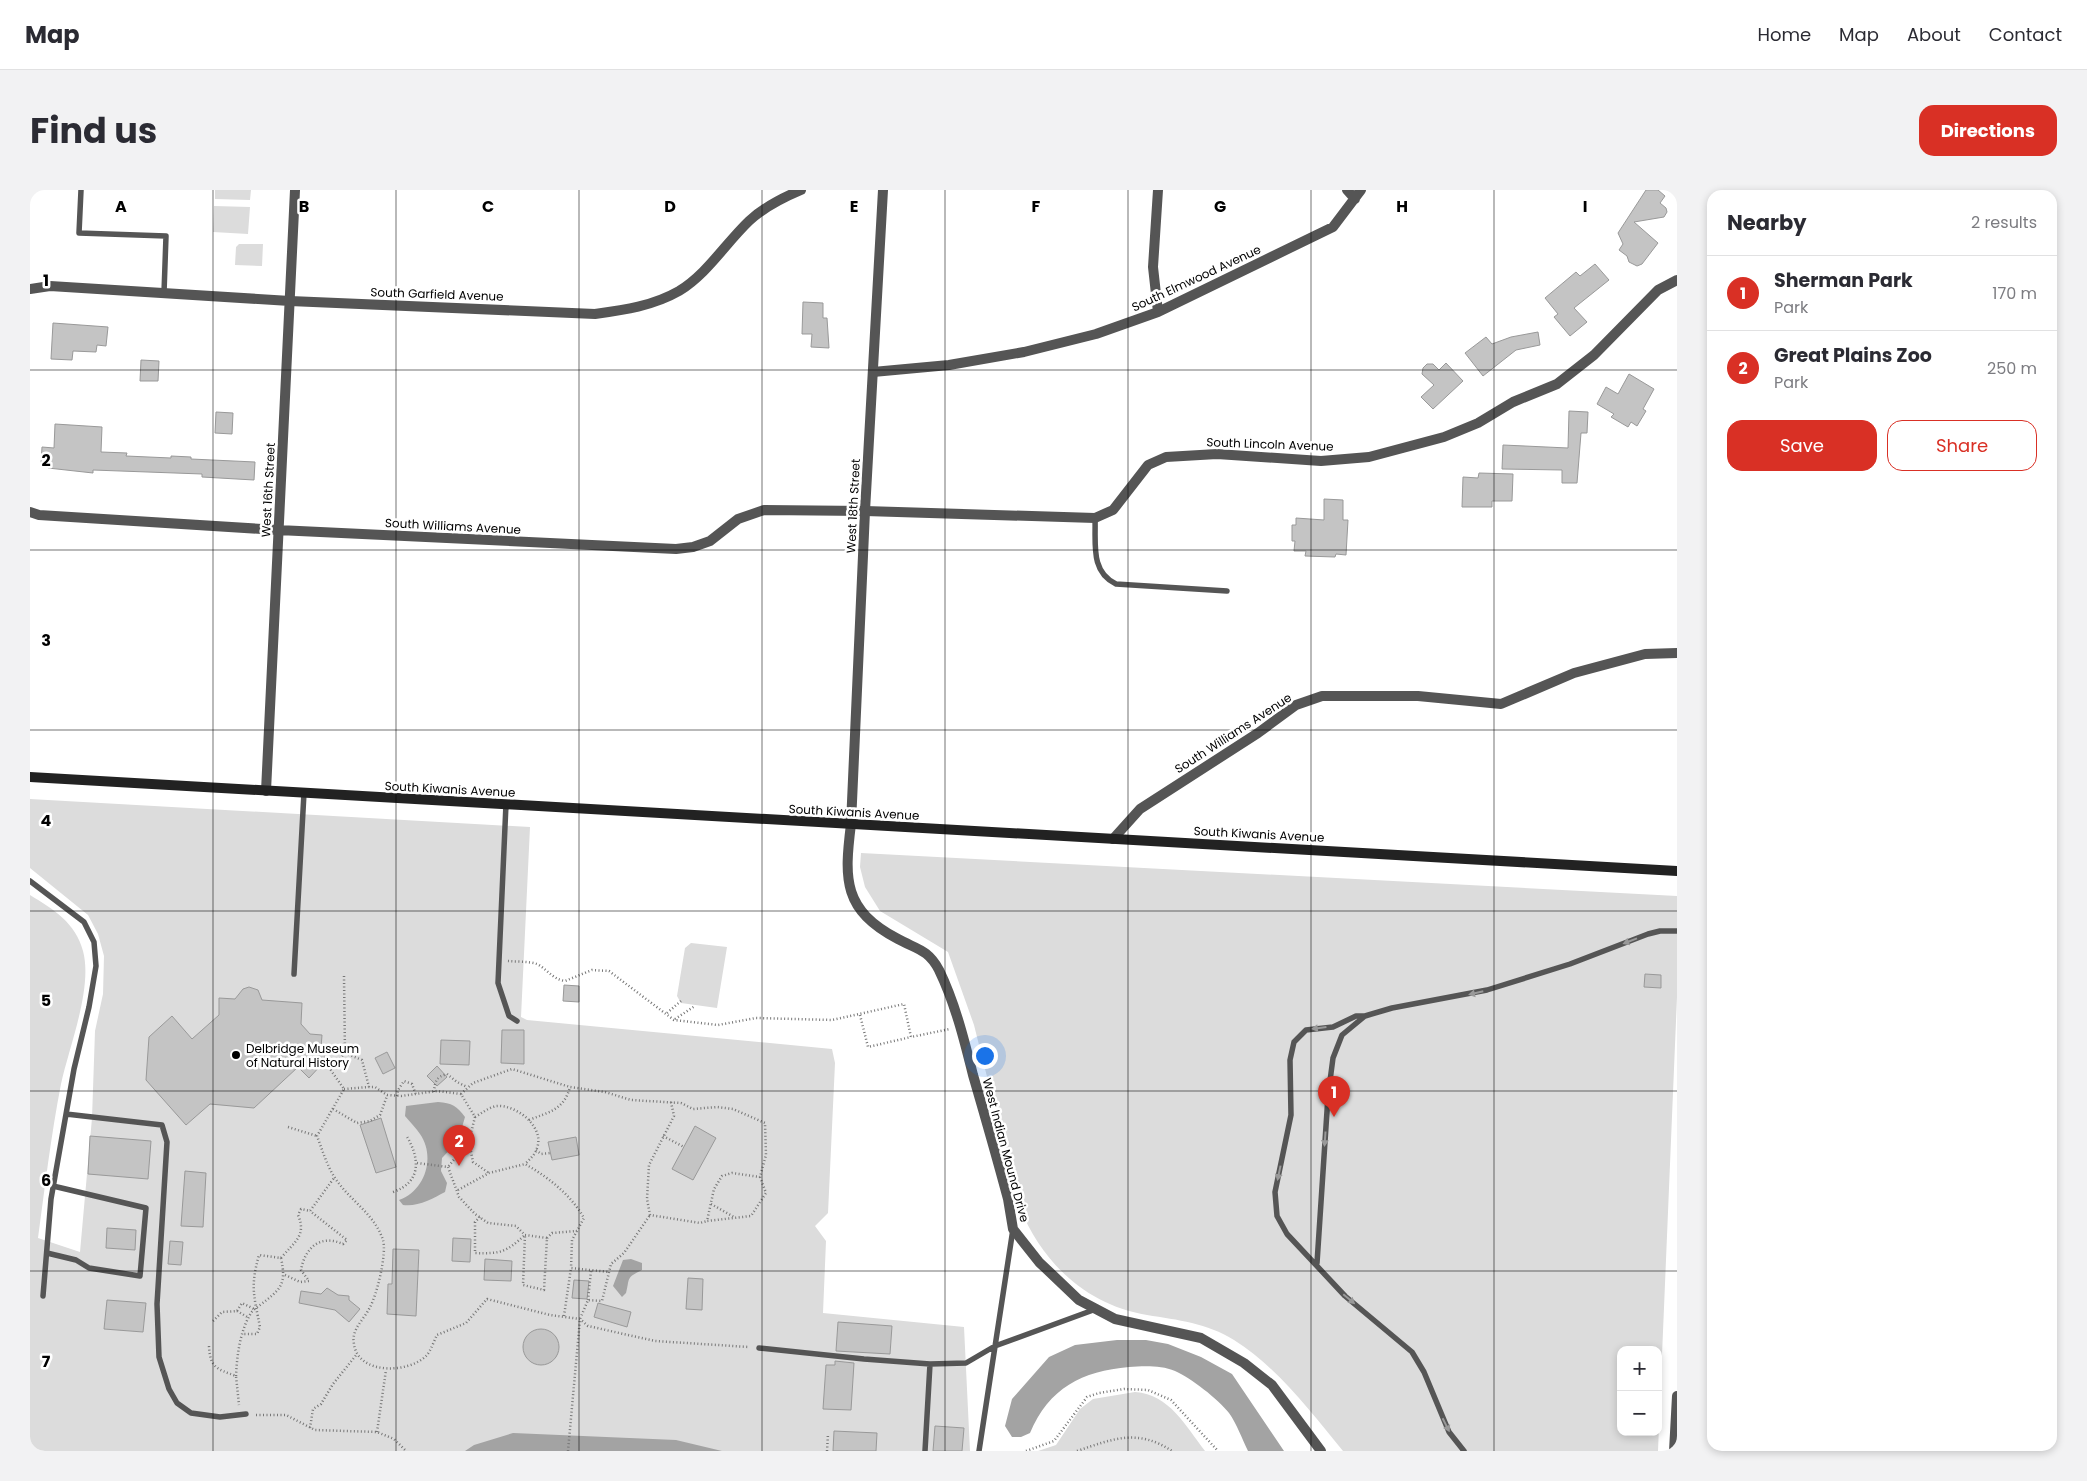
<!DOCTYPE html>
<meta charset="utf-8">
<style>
:root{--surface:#fff;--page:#f2f2f3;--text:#2b2b33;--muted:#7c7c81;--line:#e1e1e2;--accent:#d93025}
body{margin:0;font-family:Poppins,sans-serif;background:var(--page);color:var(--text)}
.controls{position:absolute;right:15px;bottom:15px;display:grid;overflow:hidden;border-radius:10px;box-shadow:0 2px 8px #0003}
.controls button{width:45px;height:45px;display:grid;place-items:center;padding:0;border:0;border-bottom:1px solid var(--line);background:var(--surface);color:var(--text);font:25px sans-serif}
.you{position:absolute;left:954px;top:865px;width:18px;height:18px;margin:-12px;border:4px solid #fff;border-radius:50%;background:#1a73e8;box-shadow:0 0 0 8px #1a73e833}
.badge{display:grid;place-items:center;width:32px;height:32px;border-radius:50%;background:var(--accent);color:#fff;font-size:16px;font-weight:700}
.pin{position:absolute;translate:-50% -41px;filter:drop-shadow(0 1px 2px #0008)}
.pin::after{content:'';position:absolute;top:26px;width:18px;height:15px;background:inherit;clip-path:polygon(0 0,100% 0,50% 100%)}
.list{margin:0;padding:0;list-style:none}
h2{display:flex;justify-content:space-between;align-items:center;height:65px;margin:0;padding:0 20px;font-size:21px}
h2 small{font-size:16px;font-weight:400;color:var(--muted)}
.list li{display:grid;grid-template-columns:32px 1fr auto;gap:15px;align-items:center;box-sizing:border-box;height:75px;padding:0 20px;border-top:1px solid var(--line)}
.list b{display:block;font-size:19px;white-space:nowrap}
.list p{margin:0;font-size:16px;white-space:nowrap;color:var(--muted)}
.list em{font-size:16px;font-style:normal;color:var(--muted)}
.actions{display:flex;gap:10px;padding:15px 20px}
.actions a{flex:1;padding:11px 0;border:1px solid var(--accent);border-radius:15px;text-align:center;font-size:18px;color:var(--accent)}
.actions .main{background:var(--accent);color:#fff}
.map{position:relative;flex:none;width:1647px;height:1261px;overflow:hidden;border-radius:15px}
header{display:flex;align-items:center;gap:30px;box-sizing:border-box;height:70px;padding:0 25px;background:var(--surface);border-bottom:1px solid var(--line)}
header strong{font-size:24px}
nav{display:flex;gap:28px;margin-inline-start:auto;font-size:18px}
.intro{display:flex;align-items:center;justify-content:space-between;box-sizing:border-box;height:120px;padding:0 30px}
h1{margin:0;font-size:35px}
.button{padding:12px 22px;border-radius:15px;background:var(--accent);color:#fff;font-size:18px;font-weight:700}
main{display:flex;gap:30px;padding:0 30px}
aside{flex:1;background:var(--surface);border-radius:15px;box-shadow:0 2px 8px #0003}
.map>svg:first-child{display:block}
.green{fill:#dcdcdc;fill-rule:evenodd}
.water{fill:#a3a3a3}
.building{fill:#c4c4c4;stroke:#999}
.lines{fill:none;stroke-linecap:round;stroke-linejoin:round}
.path{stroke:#777;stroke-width:2.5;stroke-dasharray:1 2.5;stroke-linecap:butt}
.service{stroke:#555;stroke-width:5.5}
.minor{stroke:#555;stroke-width:10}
.tertiary{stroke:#555;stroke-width:10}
.secondary{stroke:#222;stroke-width:10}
.oneway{fill:#999}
.grid{fill:none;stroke:#000;stroke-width:1;stroke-opacity:0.55}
.poi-dot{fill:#000;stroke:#fff;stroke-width:2}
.labels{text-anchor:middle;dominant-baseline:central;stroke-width:5;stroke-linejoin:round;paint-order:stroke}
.street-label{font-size:12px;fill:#000;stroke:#fff}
.poi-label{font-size:12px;fill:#000;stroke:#fff;text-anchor:start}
.grid-label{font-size:16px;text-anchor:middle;font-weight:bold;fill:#000;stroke:#fff;stroke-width:5;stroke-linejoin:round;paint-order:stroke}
</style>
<header>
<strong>Map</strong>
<nav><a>Home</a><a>Map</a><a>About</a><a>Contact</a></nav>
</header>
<div class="intro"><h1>Find us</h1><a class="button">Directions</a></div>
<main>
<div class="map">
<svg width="1647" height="1261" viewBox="0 0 1647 1261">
<rect width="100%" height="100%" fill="#fff"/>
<path class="green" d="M185 0H221L220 10 185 9Z
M184 16 220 17 218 44 183 42Z
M209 54H233L232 76 205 75 206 57Z
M0 609 500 637 491 827 497 830 802 859 805 873 798 1023 785 1036 796 1051 793 1123 934 1137 940 1261H0V705C23 719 46 733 53 761 63 798 39 857 31 894 21 945 15 997 8 1048L50 1062 62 928 65 841 73 804 74 766 68 744 58 725 0 678Z
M831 663 1647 706V807L1628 1261H1313C1280 1221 1248 1178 1204 1150 1177 1133 1148 1130 1117 1125 1057 1115 1013 1074 990 1018L944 835 918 762 850 721 835 697 830 677ZM1591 1160H1628V1242H1591Z
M661 753 697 757 687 818 651 813 647 806 655 758Z
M1105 1202C1140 1205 1155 1235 1175 1261H1008L1026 1255 1050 1219 1063 1209Z"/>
<path class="water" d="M408 912C422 913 427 916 435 927L428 951 412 968 411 981 417 993 415 1002C402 1009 388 1017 373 1015L369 1010C395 1001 406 967 390 944 386 938 380 932 375 926L376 916Z
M601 1069 612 1073V1080C595 1088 600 1089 596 1103L592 1107 583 1096 593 1070Z
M1087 1150H1116L1138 1154 1171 1167 1202 1184 1254 1261H1218C1212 1249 1207 1234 1199 1223 1188 1209 1161 1188 1145 1181 1131 1175 1113 1176 1099 1177 1052 1181 1019 1198 1000 1243L991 1247H982L975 1236 982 1209 1019 1167 1045 1155Z
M483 1243 646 1250 692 1261H435L444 1255Z"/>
<path class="building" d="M1616 0H1628L1635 6 1630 13 1636 18 1637 22 1634 27 1604 32 1628 53 1612 74 1607 76 1599 72 1597 66 1589 60 1593 54 1588 43Z
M1565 74 1579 90 1544 118 1557 132 1540 146 1524 127 1528 124 1515 108 1546 82 1550 86Z
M773 112 793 113V128H797L799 158 781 157 782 144H772Z
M23 133 78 137 76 156 67 155 66 162 43 161 42 170 21 169Z
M1508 142 1510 155 1486 160 1453 186 1435 163 1456 147 1462 154 1481 147Z
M111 170 129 171 128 191H110Z
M1416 173 1433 191 1403 219 1391 207 1404 195 1392 184 1393 178 1397 174H1403L1409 180Z
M1599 184 1624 199 1613 219 1616 221 1607 236 1601 232 1598 237 1581 227 1584 224 1567 214 1576 197 1588 204Z
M1539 221 1558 222 1557 243H1551L1547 293H1532V280L1472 279 1473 255 1538 258Z
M186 222 203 223 202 244 185 243Z
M25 234 72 237 71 262 97 263 96 266 141 268V266L161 267V269L225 272 224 290 172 287V284L63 280V283L18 278V275L11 274 12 257 24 258Z
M1449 283 1483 284 1482 311H1462V317H1432L1433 287 1448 288Z
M1294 309 1313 310V330H1318L1316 365 1306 364 1305 367 1275 366 1276 361H1264L1265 351H1262V335H1266V328L1294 330Z
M1615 784 1631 785V798L1614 797Z
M534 795 549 796V812L533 811Z
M219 797 228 800 232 810 272 813 271 834 280 844 292 845 291 858 295 867 293 873 279 888 268 877 224 918 180 914 156 935 116 890 119 847 142 826 162 849 189 825V808L205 809 213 799Z
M472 840H494V874L471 873Z
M411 850 440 851 439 875 410 874Z
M357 862 365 878 353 884 345 868Z
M407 876 417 887 407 896 397 886Z
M351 928 366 977 346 983 330 935Z
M665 936 686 948 663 990 642 979Z
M60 946 121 951 118 989 58 984Z
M546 947 549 965 522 970 518 952Z
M155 981 176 983 173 1037 151 1036Z
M77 1038 106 1040 105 1060 76 1058Z
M423 1048 441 1049 440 1072 422 1071Z
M140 1051 153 1052 151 1075 138 1074Z
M363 1059 389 1060 386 1126 357 1124 358 1094H362Z
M455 1069 482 1071 481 1091 454 1090Z
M658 1088 673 1089 672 1120 656 1119Z
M544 1090 559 1091 557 1109 542 1108Z
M297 1098 308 1105 319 1106V1110L330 1119 319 1132 305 1120 269 1113 271 1101 291 1104Z
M77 1110 116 1113 113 1142 74 1139Z
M568 1113 601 1122 597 1137 564 1127Z
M808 1132 862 1136 860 1164 806 1161Z
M493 1157a18 18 0 1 1 36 0a18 18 0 1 1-36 0Z
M805 1171 824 1173 821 1220 793 1219 796 1175H805Z
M905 1236 934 1238 932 1261H903Z
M804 1241 847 1243 846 1261H803Z"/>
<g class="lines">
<path class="path" d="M478 771C487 772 498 771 507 774 517 779 522 789 535 791L562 780 579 781 644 830 688 835 726 828 802 830 874 814 881 847 920 839
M637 823 651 811
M830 825 838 857 881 847
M645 829 665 816
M315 863 332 870 339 897
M295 867 300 879 314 899 287 946C292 959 297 976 305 988 320 1011 344 1023 353 1050 357 1063 347 1105 340 1117 334 1130 321 1139 324 1154 328 1185 379 1184 397 1165 401 1160 404 1151 407 1145L436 1133 457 1109 520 1125 550 1129 558 1136 625 1151 719 1157
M300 879 315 863 314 786
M314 899 339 897H345L357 905 371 906 407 901 431 904 445 927 439 951 418 977
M404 902C405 891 406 887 417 884L427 892 437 897
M431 904 443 893 482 879 540 897
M367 906 368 900 374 891 382 894 386 905
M641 912 644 926 619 975 617 1009 620 1025 670 1033 677 1031
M303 919 327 933 340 931 350 925 357 906
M445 927C452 923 458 918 466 916 486 914 515 937 507 958 505 965 500 969 495 974
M499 930C519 922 534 920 540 897L575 902 601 910 651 913 663 919 687 917 703 919 735 933 736 965 730 987 736 1003 721 1026 677 1031 684 999 692 986 702 983 730 987
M258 937 287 946
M633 946 654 957
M439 951 443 972 459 983
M506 960 511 964 520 963
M387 973 418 977
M418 977 429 1007 445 1024 458 1033 486 1036 495 1045 517 1048 514 1100 493 1095 495 1045
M428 1000 459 983 495 974C518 987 541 1005 554 1028L542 1050 541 1078
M363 1002C392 992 390 968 376 945
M681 1014 704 1027
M450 1027 445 1032V1063C471 1064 476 1062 495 1045
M517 1048 522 1043 547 1041
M251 1068C264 1052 277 1046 268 1025L271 1019 280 1021 304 988
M255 1085 270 1092 279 1091 271 1080C275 1057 291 1044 313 1054L317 1050 280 1021
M558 1110 561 1081
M207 1121 219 1128
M534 1126 541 1078 579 1082
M183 1131 192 1122 207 1121 212 1113 224 1119
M179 1156C180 1178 187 1179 206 1186L209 1215
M206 1186C207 1165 210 1141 221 1123 223 1120 227 1117 230 1115 250 1100 257 1095 251 1068L229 1065C220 1097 224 1106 230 1137L227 1144H213
M226 1225H256L285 1240 347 1242 364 1249 376 1261
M280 1238 283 1219 291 1214 303 1194 327 1164
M347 1242 356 1180
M538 1261 550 1129 558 1110 572 1111 581 1074 594 1063 620 1025
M797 1261 798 1244
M996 1261 1024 1251 1057 1207 1069 1203 1094 1199 1118 1200 1141 1210 1188 1261
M1047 1261C1083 1249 1107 1238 1142 1261"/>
<path class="service" d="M51 0 49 43 136 46 134 103
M1065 328C1066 353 1060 382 1086 394L1197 401
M476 614 468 793 479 826 487 831
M0 691 54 732 64 752 66 776 59 817 44 879 21 1009 13 1106
M264 784 274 603
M36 924 132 935 137 952 127 1114 129 1167 139 1199 147 1213 161 1223 190 1227 216 1224
M17 1063 46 1070 59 1078 110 1086 116 1018 23 996
M1287 1073 1298 906 1303 868 1312 845 1335 826
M729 1158 834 1169 900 1174 936 1173 965 1156 1066 1119
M895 1261 900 1174
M949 1261 983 1039
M1434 1261 1419 1242 1394 1182 1382 1162 1315 1106 1257 1044 1247 1026 1245 1002 1261 925 1260 870 1264 852 1276 840 1303 837 1326 826H1335L1362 818 1457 800 1540 774 1618 744 1630 741H1647"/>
<path class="minor" d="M1317 0 1325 9
M0 99 20 96 260 111 565 124C594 120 623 116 649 101 677 84 695 54 719 31 734 17 752 8 771 0
M1128 122 1123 77 1128 0
M843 182 919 175 994 162 1066 144 1128 122 1303 37 1331 0
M0 322 9 325 248 340 646 359 663 357 680 351 708 329 734 320 835 321 1065 328 1083 320 1118 275 1136 267 1187 264 1291 271 1339 267 1414 247 1448 233 1483 212 1527 194 1564 165 1628 100 1647 90
M236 601 265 0
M821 634C814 690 813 720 868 749 886 759 898 759 909 780 925 813 934 849 943 885 955 926 967 968 978 1009L983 1039 1009 1072 1049 1110 1085 1129 1171 1148 1214 1173 1242 1195 1291 1261
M1083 649 1110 619 1228 543 1266 515 1292 506H1388L1471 514 1544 483 1615 464 1647 463
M1644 1261 1647 1206"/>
<path class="tertiary" d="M821 634 835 321 853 0"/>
<path class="secondary" d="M0 587 1647 681"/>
</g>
<defs><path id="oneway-solid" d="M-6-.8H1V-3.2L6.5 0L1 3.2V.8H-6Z" transform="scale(1.25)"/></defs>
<g class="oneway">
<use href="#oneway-solid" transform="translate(1600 751) rotate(159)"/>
<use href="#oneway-solid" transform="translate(1446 803) rotate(167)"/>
<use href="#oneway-solid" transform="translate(1289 838) rotate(173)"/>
<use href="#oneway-solid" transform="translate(1295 949) rotate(94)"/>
<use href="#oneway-solid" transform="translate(1249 983) rotate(102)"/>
<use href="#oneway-solid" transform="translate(1319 1109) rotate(40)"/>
<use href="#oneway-solid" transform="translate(1416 1235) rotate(63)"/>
</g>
<path class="grid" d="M183 0V1261M366 0V1261M549 0V1261M732 0V1261M915 0V1261M1098 0V1261M1281 0V1261M1464 0V1261M0 180H1647M0 360H1647M0 540H1647M0 721H1647M0 901H1647M0 1081H1647"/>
<circle class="poi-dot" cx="206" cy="865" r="5"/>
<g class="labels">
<g class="street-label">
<text transform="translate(1166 88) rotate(-25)">South Elmwood Avenue</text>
<text transform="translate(407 104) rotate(2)">South Garfield Avenue</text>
<text transform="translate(1240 254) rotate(2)">South Lincoln Avenue</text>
<text transform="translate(238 300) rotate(-87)">West 16th Street</text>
<text transform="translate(823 316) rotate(-87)">West 18th Street</text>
<text transform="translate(423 336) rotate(3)">South Williams Avenue</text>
<text transform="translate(1203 543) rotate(-33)">South Williams Avenue</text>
<text transform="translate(420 599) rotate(3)">South Kiwanis Avenue</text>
<text transform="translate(824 622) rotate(3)">South Kiwanis Avenue</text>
<text transform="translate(1229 644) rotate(3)">South Kiwanis Avenue</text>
<text transform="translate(976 960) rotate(75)">West Indian Mound Drive</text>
</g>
<g class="poi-label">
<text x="216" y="858">Delbridge Museum<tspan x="216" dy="14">of Natural History</tspan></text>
</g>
</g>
<g class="grid-label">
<text x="91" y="22">A</text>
<text x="274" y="22">B</text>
<text x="458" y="22">C</text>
<text x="640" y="22">D</text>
<text x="824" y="22">E</text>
<text x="1006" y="22">F</text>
<text x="1190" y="22">G</text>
<text x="1372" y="22">H</text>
<text x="1555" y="22">I</text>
<text x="16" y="96">1</text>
<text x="16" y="276">2</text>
<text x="16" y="456">3</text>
<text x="16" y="636">4</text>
<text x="16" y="816">5</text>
<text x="16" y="996">6</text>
<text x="16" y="1177">7</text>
</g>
</svg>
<div class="controls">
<button>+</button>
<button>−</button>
</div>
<div class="you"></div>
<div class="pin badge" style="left:1304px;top:927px">1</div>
<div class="pin badge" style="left:429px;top:976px">2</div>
</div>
<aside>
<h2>Nearby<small>2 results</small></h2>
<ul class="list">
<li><span class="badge">1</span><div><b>Sherman Park</b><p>Park</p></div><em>170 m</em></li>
<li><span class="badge">2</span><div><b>Great Plains Zoo</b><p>Park</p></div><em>250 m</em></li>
</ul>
<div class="actions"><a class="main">Save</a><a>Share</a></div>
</aside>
</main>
